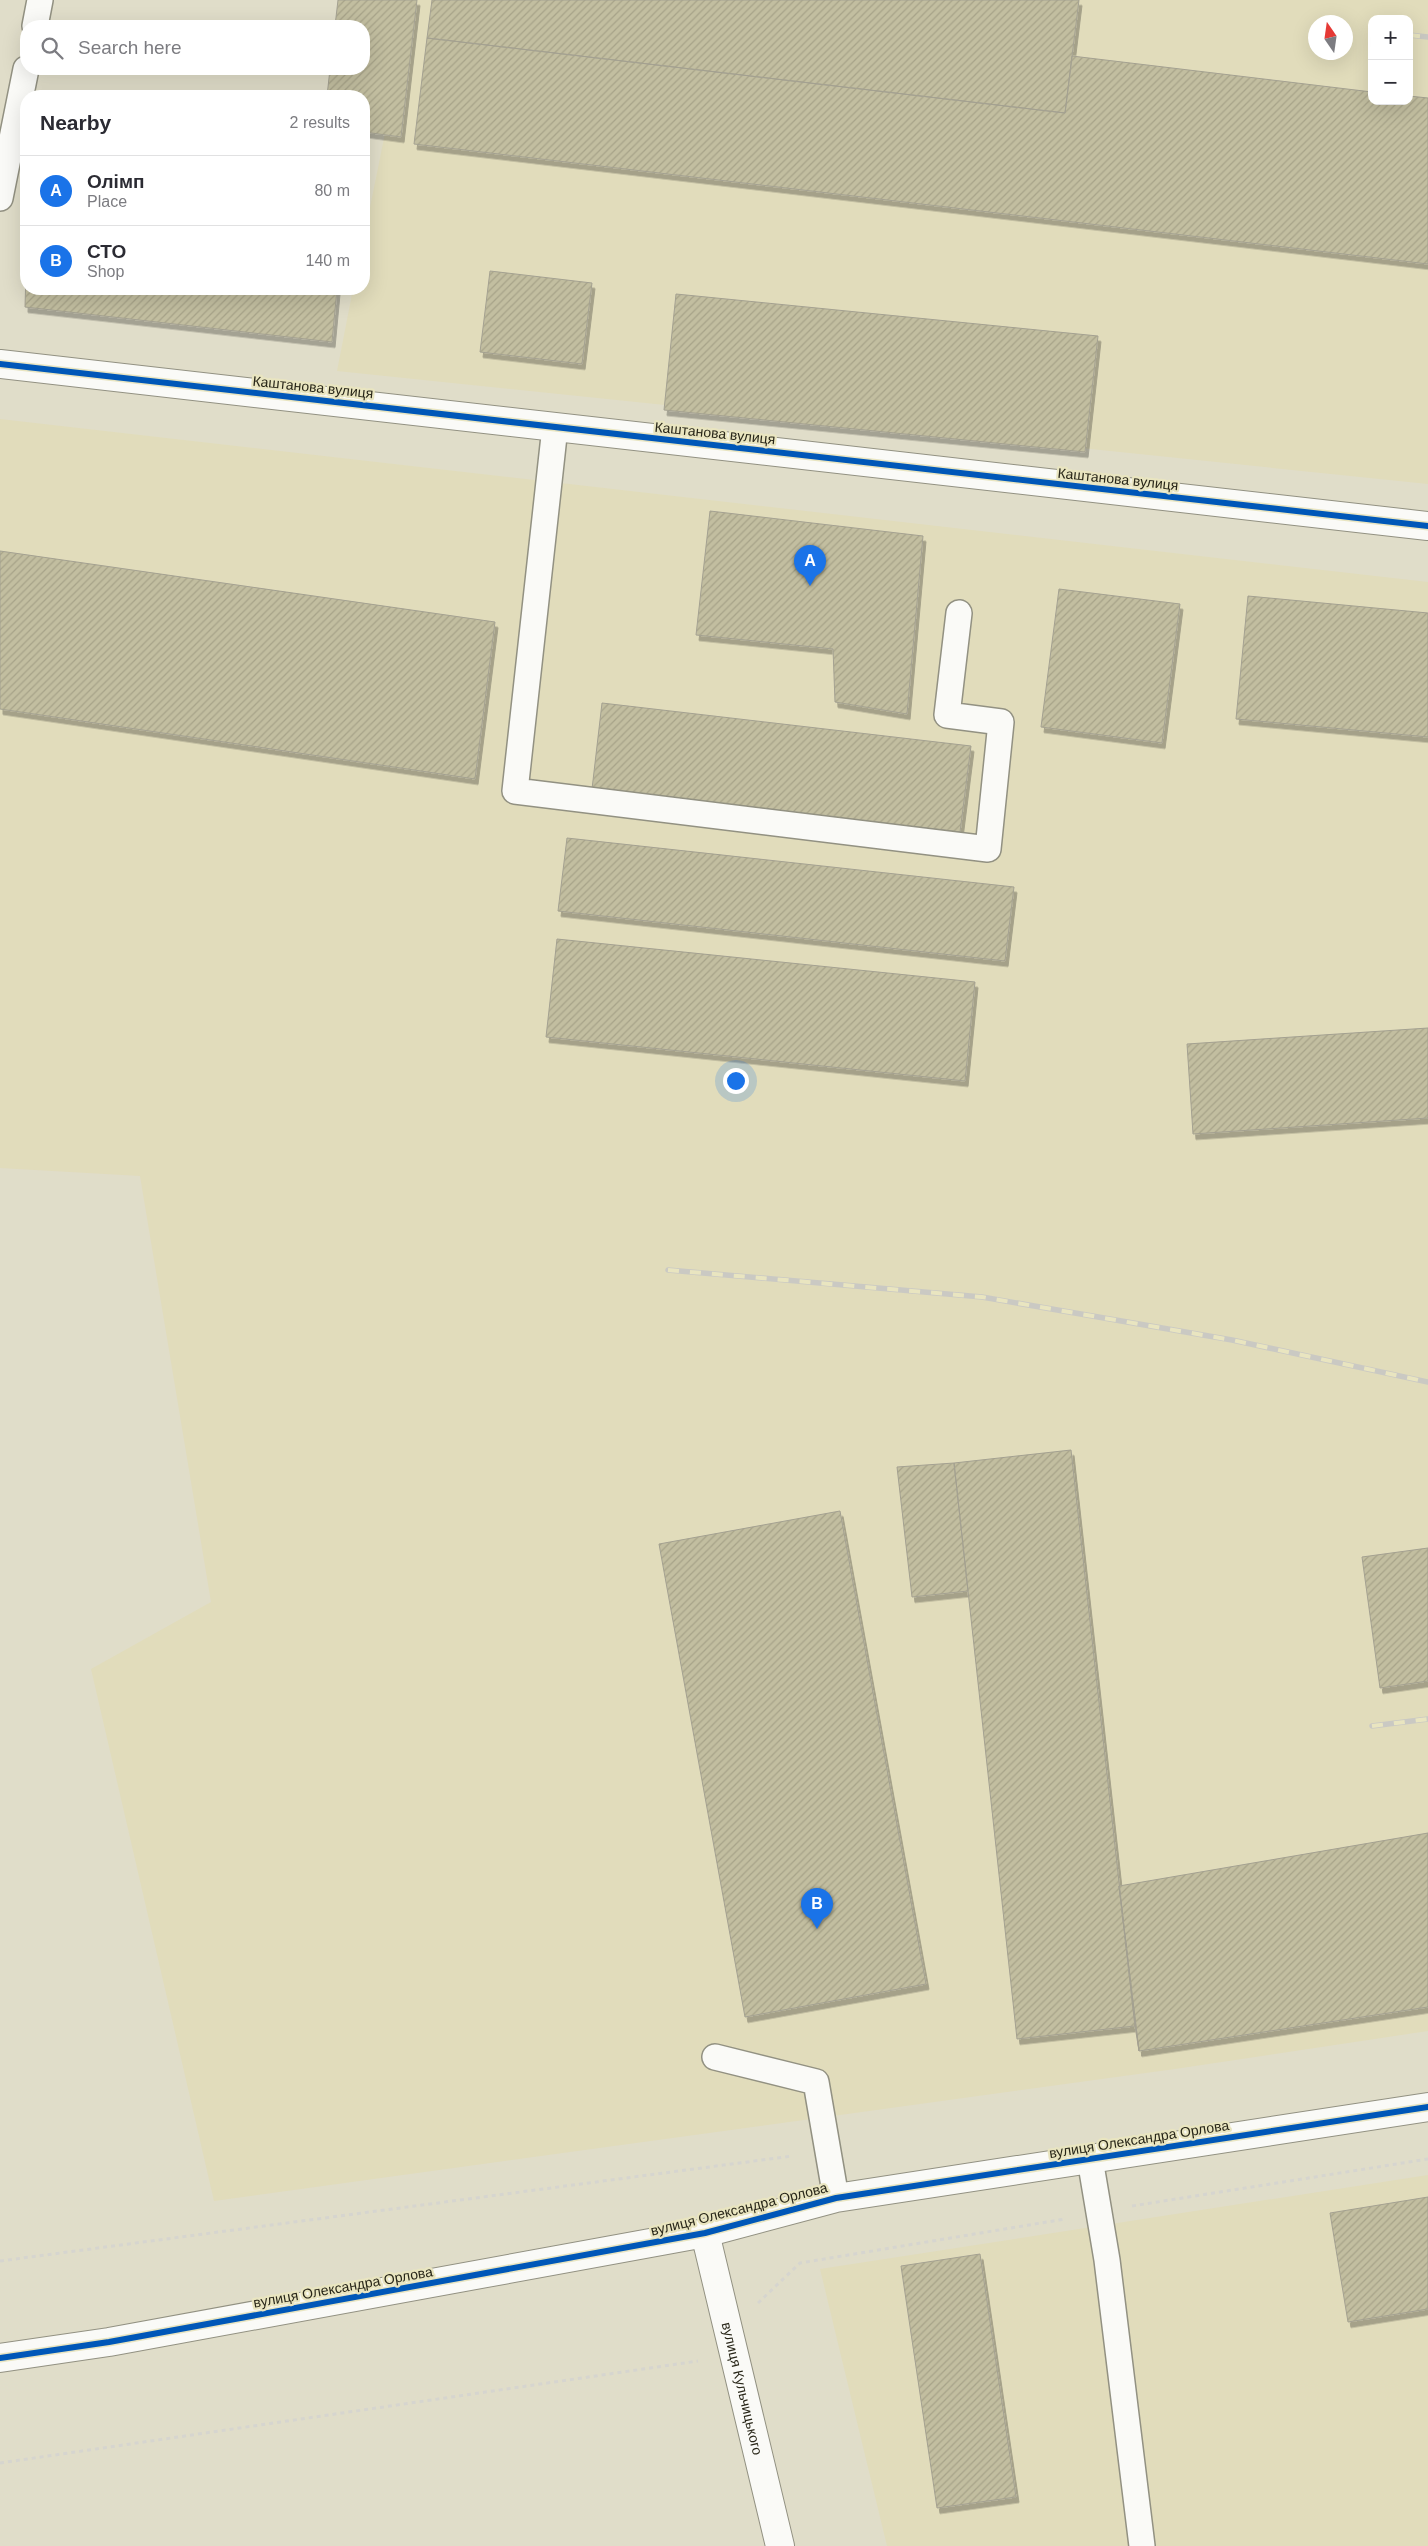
<!DOCTYPE html>
<meta charset="utf-8">
<style>
:root{--surface:#fff;--page:#f2f2f3;--text:#2b2b33;--muted:#7c7c81;--line:#e1e1e2;--accent:#1a73e8}
body{margin:0;font-family:Arial,sans-serif;background:var(--page);color:var(--text)}
.controls{position:absolute;right:15px;top:15px;display:grid;overflow:hidden;border-radius:10px;box-shadow:0 5px 20px #0002}
.controls button{width:45px;height:45px;display:grid;place-items:center;padding:0;border:0;border-bottom:1px solid var(--line);background:var(--surface);color:var(--text);font:25px sans-serif}
.compass{position:absolute;left:1308px;top:15px;width:45px;height:45px;border-radius:50%;background:var(--surface);box-shadow:0 5px 20px #0002;rotate:347deg}
.you{position:absolute;left:735px;top:1080px;width:18px;height:18px;margin:-12px;border:4px solid #fff;border-radius:50%;background:#1a73e8;box-shadow:0 0 0 8px #1a73e833}
.badge{display:grid;place-items:center;width:32px;height:32px;border-radius:50%;background:var(--accent);color:#fff;font-size:16px;font-weight:700}
.pin{position:absolute;translate:-50% -41px;filter:drop-shadow(0 1px 2px #0008)}
.pin::after{content:'';position:absolute;top:26px;width:18px;height:15px;background:inherit;clip-path:polygon(0 0,100% 0,50% 100%)}
.list{margin:0;padding:0;list-style:none}
h2{display:flex;justify-content:space-between;align-items:center;height:65px;margin:0;padding:0 20px;font-size:21px}
h2 small{font-size:16px;font-weight:400;color:var(--muted)}
.list li{display:grid;grid-template-columns:32px 1fr auto;gap:15px;align-items:center;box-sizing:border-box;height:70px;padding:0 20px;border-top:1px solid var(--line)}
.list b{display:block;font-size:19px;white-space:nowrap}
.list p{margin:0;font-size:16px;white-space:nowrap;color:var(--muted)}
.list em{font-size:16px;font-style:normal;color:var(--muted)}
.icon{flex:none;width:28px;height:28px;fill:none;stroke:currentColor;stroke-width:2;stroke-linecap:round;stroke-linejoin:round}
.map{position:relative;flex:none;width:1428px;height:2546px;overflow:hidden}
.search{position:absolute;background:var(--surface);box-shadow:0 5px 20px #0002;left:20px;top:20px;width:350px;height:55px;display:flex;align-items:center;gap:12px;box-sizing:border-box;padding:0 18px;border-radius:20px;color:var(--muted);font-size:19px}
.panel{position:absolute;background:var(--surface);box-shadow:0 5px 20px #0002;left:20px;top:90px;width:350px;height:205px;border-radius:20px}
.map>svg:first-child{display:block}
.built{fill:#e1dcbb;fill-rule:evenodd}
.building{fill:url(#building-hatch);stroke:#a4a191;filter:url(#shadow)}
.lines{fill:none;stroke-linecap:round;stroke-linejoin:round}
.lane-casing{stroke:#929182;stroke-width:28}
.street-casing{stroke:#929182;stroke-width:30}
.secondary-casing{stroke:#929182;stroke-width:30}
.path{stroke:#d6d5cf;stroke-width:3;stroke-dasharray:4 4;stroke-linecap:butt}
.lane{stroke:#fafaf7;stroke-width:25}
.street{stroke:#fafaf7;stroke-width:28}
.secondary{stroke:#fafaf7;stroke-width:28}
.rail-casing{stroke:#cac9c3;stroke-width:5.5}
.rail{stroke:#e9e5c0;stroke-width:4;stroke-dasharray:11;stroke-linecap:butt}
.cycleway-casing{stroke:#e9e5c0;stroke-width:9}
.cycleway{stroke:#0057b8;stroke-width:6}
.labels{text-anchor:middle;dominant-baseline:central;stroke-width:4.5;stroke-linejoin:round;paint-order:stroke}
.street-label{font-size:14px;fill:#282618;stroke:#e9e5c0}
</style>
<div class="map">
<svg width="1428" height="2546" viewBox="0 0 1428 2546">
<defs>
<pattern id="building-hatch" width="6" height="6" patternUnits="userSpaceOnUse" patternTransform="scale(1.25)"><rect width="6" height="6" fill="#c2bea0"/><path d="M-1 1l2-2M0 6l6-6M5 7l2-2" fill="none" stroke="#a7a389"/></pattern>
<filter id="shadow"><feDropShadow dx="3" dy="5.5" stdDeviation="0" flood-color="#0004"/></filter>
</defs>
<rect width="100%" height="100%" fill="#e0ddc9"/>
<path class="built" d="M412 0H1428V484L337 371 353 289H364V237ZM1372 19H1409V101H1372ZM1316 22H1346V52H1316Z
M0 419 1428 582V2031L1175 2069 214 2201 91 1669 211 1602 140 1176 0 1168Z
M1428 2175V2546H887L820 2269Z"/>
<path class="building" d="M338 0H417L401 137 364 132V96H327L330 69H364V26H335Z
M432 0H1079L1065 113 427 38Z
M427 38 1065 113 1072 56 1372 92V101H1409V96L1428 98V264L414 144Z
M490 271 592 283 582 364 480 352Z
M26 272V289H337L332 342 25 307Z
M676 294 1098 336 1085 452 664 410Z
M710 511 923 536 907 714 835 702 833 649 696 635Z
M0 551 495 622 475 779 0 709Z
M1059 589 1180 604 1162 743 1041 727Z
M1248 596 1428 613V737L1236 719Z
M602 703 971 746 960 832 592 789Z
M567 838 1014 887 1005 961 558 911Z
M557 939 975 982 965 1081 546 1037Z
M1428 1028V1118L1193 1134 1187 1044Z
M1071 1450 1135 2026 1017 2039 954 1463Z
M954 1463 968 1591 912 1597 897 1467Z
M840 1511 926 1984 745 2017 659 1544Z
M1428 1548V1681L1380 1688 1362 1557Z
M1428 1833V2007L1139 2051 1119 1886Z
M1119 1886 1139 2051 1135 2026Z
M1428 2197V2309L1348 2322 1330 2213Z
M980 2254 1016 2497 937 2508 901 2266Z"/>
<g class="lines">
<g class="lane-casing">
<path id="lane" d="M35 26 40 0
M0 198 26 69
M555 427 515 791 988 849 1001 722 947 715 959 613
M715 2057 816 2082 836 2198
M1090 2159 1107 2260 1142 2546"/>
</g>
<g class="street-casing">
<path id="street" d="M705 2233 836 2198 1428 2107"/>
</g>
<g class="secondary-casing">
<g id="secondary">
<path d="M0 364 1428 526"/>
<path id="s1" d="M0 2358 109 2342 705 2233 780 2546"/>
</g>
</g>
<path class="path" d="M1132 2206 1428 2159
M0 2261 792 2156
M758 2303 800 2263 1065 2219
M0 2463 698 2361"/>
<use href="#lane" class="lane"/>
<use href="#street" class="street"/>
<use href="#secondary" class="secondary"/>
<g class="rail-casing">
<path id="rail" d="M1409 35 1428 37
M668 1270 982 1297 1232 1340 1428 1382
M1372 1726 1428 1719"/>
</g>
<use href="#rail" class="rail"/>
<g class="cycleway-casing">
<path id="cycleway" d="M0 364 1428 526
M0 2358 109 2342 705 2233 836 2198 1428 2107"/>
</g>
<use href="#cycleway" class="cycleway"/>
</g>
<g class="labels">
<g class="street-label">
<text transform="translate(313 387) rotate(6)">Каштанова вулиця</text>
<text transform="translate(715 433) rotate(6)">Каштанова вулиця</text>
<text transform="translate(1118 479) rotate(6)">Каштанова вулиця</text>
<text transform="translate(1139 2139) rotate(-9)">вулиця Олександра Орлова</text>
<text transform="translate(739 2209) rotate(-14)">вулиця Олександра Орлова</text>
<text transform="translate(343 2287) rotate(-10)">вулиця Олександра Орлова</text>
<text stroke="none"><textPath href="#s1" startOffset="876">вулиця Кульчицького</textPath></text>
</g>
</g>
</svg>
<div class="controls">
<button>+</button>
<button>−</button>
</div>
<svg class="compass" viewBox="-18 -18 36 36"><path d="M0-13l5 13h-10z" fill="#e53935"/><path d="M0 13l5-13h-10z" fill="#7c7c81"/></svg>
<div class="you"></div>
<div class="pin badge" style="left:810px;top:586px">A</div>
<div class="pin badge" style="left:817px;top:1929px">B</div>
<div class="search"><svg class="icon" aria-label="search" viewBox="0 0 24 24"><circle cx="10" cy="10" r="6"/><path d="M15 15l6 6"/></svg>Search here</div>
<section class="panel">
<h2>Nearby<small>2 results</small></h2>
<ul class="list">
<li><span class="badge">A</span><div><b>Олімп</b><p>Place</p></div><em>80 m</em></li>
<li><span class="badge">B</span><div><b>СТО</b><p>Shop</p></div><em>140 m</em></li>
</ul>
</section>
</div>
